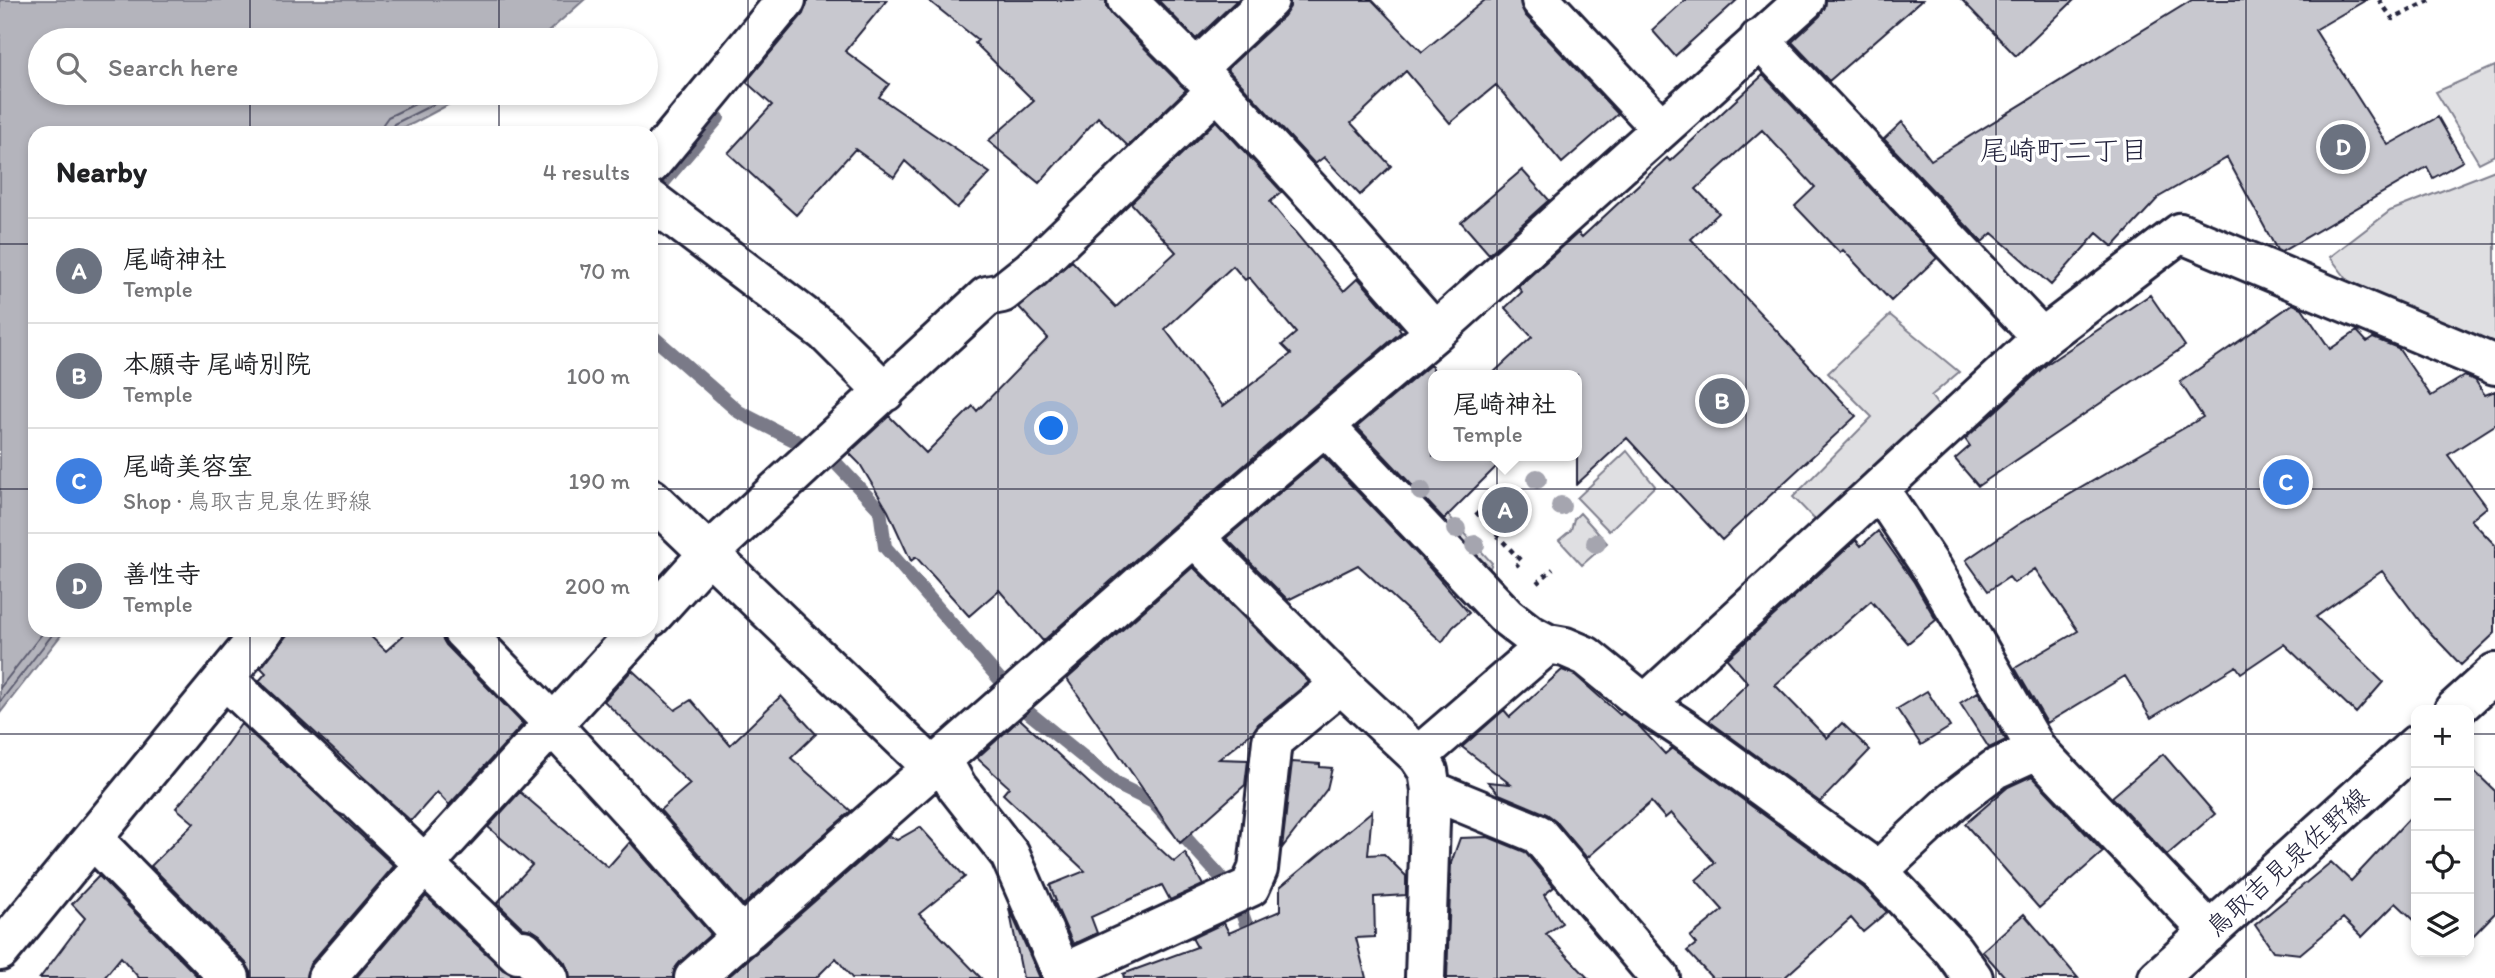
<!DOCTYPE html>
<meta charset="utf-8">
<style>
:root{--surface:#fff;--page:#f6f6f6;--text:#202124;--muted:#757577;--line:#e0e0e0;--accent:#b45309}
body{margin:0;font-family:Itim,"Klee One",sans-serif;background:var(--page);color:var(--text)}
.controls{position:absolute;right:21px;bottom:21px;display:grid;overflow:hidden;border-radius:14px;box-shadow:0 4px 10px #0003}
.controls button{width:63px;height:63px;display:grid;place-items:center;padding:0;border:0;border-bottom:2px solid var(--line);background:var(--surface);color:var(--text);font:35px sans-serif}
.you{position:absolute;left:1052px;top:429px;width:24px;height:24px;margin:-18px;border:5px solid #fff;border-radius:50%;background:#1a73e8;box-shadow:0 0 0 10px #1a73e833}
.badge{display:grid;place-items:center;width:46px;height:46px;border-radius:50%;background:var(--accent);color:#fff;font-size:23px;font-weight:700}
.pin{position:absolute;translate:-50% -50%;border:4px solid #fff;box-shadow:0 2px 7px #0006}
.popup{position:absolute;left:1428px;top:370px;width:154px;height:91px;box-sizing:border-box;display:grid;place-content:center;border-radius:14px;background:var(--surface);filter:drop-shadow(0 2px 5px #0005);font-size:23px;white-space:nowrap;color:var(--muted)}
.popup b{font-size:26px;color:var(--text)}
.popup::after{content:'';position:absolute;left:50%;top:100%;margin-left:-14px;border:14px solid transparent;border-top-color:var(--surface)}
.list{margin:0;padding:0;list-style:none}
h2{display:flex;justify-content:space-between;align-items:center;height:91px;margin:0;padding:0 28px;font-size:30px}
h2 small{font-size:23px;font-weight:400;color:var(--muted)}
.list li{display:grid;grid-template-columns:46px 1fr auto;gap:21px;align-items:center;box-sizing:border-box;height:105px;padding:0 28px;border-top:2px solid var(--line)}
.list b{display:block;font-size:26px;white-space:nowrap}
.list p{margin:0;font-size:23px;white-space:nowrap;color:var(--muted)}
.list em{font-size:23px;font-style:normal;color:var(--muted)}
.icon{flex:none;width:38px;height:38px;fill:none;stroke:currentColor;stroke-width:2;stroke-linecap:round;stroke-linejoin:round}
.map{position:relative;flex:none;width:2495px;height:978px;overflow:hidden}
.search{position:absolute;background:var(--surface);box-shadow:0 4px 10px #0003;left:28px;top:28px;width:630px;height:77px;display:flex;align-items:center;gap:18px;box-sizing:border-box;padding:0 24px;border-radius:38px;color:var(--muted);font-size:26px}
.panel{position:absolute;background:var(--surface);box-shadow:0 4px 10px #0003;left:28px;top:126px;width:630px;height:511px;border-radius:21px}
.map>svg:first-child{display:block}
.green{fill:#dfdfe2;stroke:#80808e;stroke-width:2}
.water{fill:#b4b4bc;stroke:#7a7a88;stroke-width:2}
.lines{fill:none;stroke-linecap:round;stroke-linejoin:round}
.shore{stroke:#5c5c6f;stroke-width:2}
.stream{stroke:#7a7a88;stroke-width:14}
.building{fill:#c8c8cf;stroke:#22223b;stroke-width:2;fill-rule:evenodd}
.minor-casing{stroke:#22223b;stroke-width:44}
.secondary-casing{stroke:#22223b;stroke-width:44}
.path{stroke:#22223b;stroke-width:4.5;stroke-dasharray:5 5;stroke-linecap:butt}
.minor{stroke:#fff;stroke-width:38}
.secondary{stroke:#fff;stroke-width:38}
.tree{fill:#a5a5af}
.grid{fill:none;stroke:#22223b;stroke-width:2;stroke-opacity:0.55}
.labels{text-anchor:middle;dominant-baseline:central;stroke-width:7;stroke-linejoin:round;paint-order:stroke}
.street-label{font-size:26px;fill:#22223b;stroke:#fff}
.neighbourhood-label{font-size:28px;fill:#22223b;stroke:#fff}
</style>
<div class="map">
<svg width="2495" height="978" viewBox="0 0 2495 978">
<rect width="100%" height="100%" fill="#fff"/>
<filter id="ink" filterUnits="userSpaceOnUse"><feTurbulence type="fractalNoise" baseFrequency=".0143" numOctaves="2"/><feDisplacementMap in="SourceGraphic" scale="14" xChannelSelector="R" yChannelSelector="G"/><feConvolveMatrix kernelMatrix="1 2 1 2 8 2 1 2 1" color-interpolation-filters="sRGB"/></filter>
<g filter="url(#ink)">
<path class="green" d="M2495 66V155L2479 163 2436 92Z
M2495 170V351L2353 287 2330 257 2390 211Z
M1890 315 1959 372 1931 396 1946 416 1821 526 1793 497 1872 417 1828 373Z
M1627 451 1655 486 1609 531 1577 498Z
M1433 452V456H1465L1427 492 1492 563 1489 570 1402 478Z
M1580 513 1607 543 1582 565 1559 540 1571 530 1574 519Z"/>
<path class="water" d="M0 0H584L539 40H40V93H470L414 123 391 133H35V630H65L0 713Z"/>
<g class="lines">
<path class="shore" d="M381 133 383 124 388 117 438 93
M390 133 394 124 456 93
M0 688 45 630
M0 702 56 630"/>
<path class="stream" d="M651 197 718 118
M651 335 739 412 833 460 880 510 885 547 1028 712 1118 785 1153 802 1219 875 1241 910 1265 978"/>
</g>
<path class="building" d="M808 0H887L845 51 889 84 879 97 990 173 957 208 905 161 894 177 855 149 796 215 728 153 772 105 746 82 803 14Z
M928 0H1106V6L1112 15 1186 90 1128 146 1098 117 1039 183 988 141 1034 101 975 43 978 40Z
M1158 0H1237L1196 39Z
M1290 0H1372L1422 52 1485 0H1520L1525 15 1618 114 1562 163 1496 85 1450 123 1406 71 1351 123 1391 166 1360 195 1324 157 1315 164 1227 69 1284 16 1290 7Z
M1685 0H1737L1675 56 1652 30Z
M1826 0H1922L1829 81 1792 42 1820 16 1825 7Z
M1962 0H2074L2016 56Z
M2192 0H2366L2315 30 2388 145 2438 117 2463 161 2433 178 2427 167 2281 252 2277 250 2227 158 2159 197 2113 247 2097 233 2051 285 1992 233 1982 242 1884 139 1902 122 1931 160Z
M1763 75 1937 258 1891 301 1843 250 1840 253 1795 206 1815 187 1762 130 1696 189 1719 213 1691 239 1856 416 1722 540 1627 438 1577 484V375H1491L1532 337 1505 308 1522 292 1518 287 1578 233 1582 237 1667 158 1670 161Z
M1216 121 1282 192 1270 202 1344 291 1358 278 1401 327 1399 329 1401 332 1180 520 1043 641 999 590 969 616 916 557 911 561 888 511 860 464 849 453 889 416 926 453 973 406 977 411 1048 338 1019 307 1072 261 1116 307 1176 252 1131 203ZM1233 266 1245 280 1249 277 1296 333 1282 345 1291 354 1223 406 1165 329Z
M1522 170 1549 200 1489 254 1461 222Z
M2150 295 2185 346 1978 486 1955 459 1970 446 1965 439 2047 364Z
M2293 304 2302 308 2330 349 2357 331 2367 342 2373 338 2398 348 2431 396 2464 376 2475 380 2485 395 2495 391V425L2448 455 2487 507 2471 520 2495 545V633L2461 665 2422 624 2382 571 2316 617 2383 682 2356 713 2284 644 2241 673 2236 666 2151 718 2125 676 2047 723 2015 668 2078 631 2035 569 2014 583 2009 577 1988 591 1966 560 2017 525 2203 417 2180 382Z
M1430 365 1433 368V456H1507L1444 519 1357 427Z
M1323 456 1421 558 1469 613 1453 627 1442 642 1358 565 1288 600 1226 538Z
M1878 531 1914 582 1936 620 1908 643 1871 601 1775 685 1827 738 1842 723 1870 750 1820 802 1709 721 1748 683 1727 659 1856 540 1861 546Z
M1193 567 1309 682 1258 724 1254 731 1219 759 1248 760 1245 785 1180 843 1067 679Z
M291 630H364L386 651 409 630H441V636L446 645 523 724 449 805 437 792 411 821 259 681 266 673 261 668Z
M632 670 675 710 691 700 730 745 781 696 816 734 791 758 851 811 743 905 660 810 690 784 604 701Z
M1562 670 1575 675 1620 715 1622 713 1639 726 1665 754 1672 748 1864 888 1887 912 1863 932 1851 918 1784 978H1712L1687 951 1696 944 1690 937 1723 910 1696 880 1715 863 1671 813 1665 818 1651 802 1587 858 1555 820 1547 814 1499 794 1488 782 1510 784 1462 747 1504 710 1510 717Z
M1927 691 1950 727 1921 745 1897 709Z
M1978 692 2006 740 1989 748 1960 703Z
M1020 719 1174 862 1185 853 1203 885 1170 900 1162 885 1091 917 1097 933 1073 944 1054 901H1056L1050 885 1085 871 1003 794 1009 787 977 758Z
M241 724 394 866 310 964 306 978H251V972L246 963 151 866 194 823 176 808 206 773Z
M2163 754 2215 814 2167 855 2112 797Z
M1292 762 1320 764V767L1332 768 1327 789 1282 848Z
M2469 766 2495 791V913L2469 940Z
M2032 776 2103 852 2039 908 1965 824 2008 787Z
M520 792 608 867 630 842 711 934 680 962 674 970 673 978H570L565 963 540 935 532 930 523 928 497 903 532 865 488 827Z
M1372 811 1368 855 1384 854 1406 876V895L1374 897 1375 937 1356 938 1366 978H1124L1123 974 1197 947 1192 938 1224 923 1229 933 1280 911V887Z
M2416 811V922L2396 903 2362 937 2343 918 2300 954 2273 951 2255 925 2331 862 2351 881Z
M920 827 965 877 919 914 981 978H852L836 958 816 978H727L889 836 897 840Z
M1488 837 1525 852 1554 887 1544 895 1562 923 1546 934 1588 978H1447L1451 863 1460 838Z
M99 876 199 978H139L121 957 104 978H40L85 918 72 904Z
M426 896 503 970 520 978H356Z
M1009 908 1040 978H1023Z
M2024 914 2078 978H2006L1982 951Z"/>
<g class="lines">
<g class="minor-casing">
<path id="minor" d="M1127 0 1217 90 1316 197 1435 332
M1541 0 1661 128
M1759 39 2042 338
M1195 70 1269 0
M651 164 786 0
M651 200 825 332 885 392
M1325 426 1507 617 1529 634 1548 644 1565 647 1586 656 1645 704 1683 729 1878 871 1953 950 1973 978
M651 498 933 768
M1194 537 1341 684 1418 756 1428 771 1431 790 1538 834 1660 978
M651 617 710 552 987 296 1002 293 1031 270 1217 90
M462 630 546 716 552 725 647 828 742 937
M224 678 349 796 355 798 518 954 524 950 549 978
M1645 704 1879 489
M1418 756 1548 644
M942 760 957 787 1010 855 1064 978
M93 839 230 978
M1878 871 1953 801 1995 769 2037 750
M2210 932 2037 750 1933 570 1879 489 2042 338 2180 233 2495 365
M0 951 264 630
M1063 973 1250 887 1258 869 1272 741 1341 684
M327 978 423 866 639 630
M694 978 1194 537 1435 332 1805 0
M1425 978 1431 790"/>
</g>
<g class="secondary-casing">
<path id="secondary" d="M2454 710 2495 673
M2158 978 2416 745"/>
</g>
<path class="path" d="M2379 0 2393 19 2431 0
M1476 512 1521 561 1516 566
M1482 519 1501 501 1495 494
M1537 583 1553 569"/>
<use href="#minor" class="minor"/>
<use href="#secondary" class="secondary"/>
</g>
<g class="tree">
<circle cx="1537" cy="479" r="10"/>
<circle cx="1421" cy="491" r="10"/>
<circle cx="1561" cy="506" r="10"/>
<circle cx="1456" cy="529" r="10"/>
<circle cx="1596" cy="543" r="10"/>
<circle cx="1475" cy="545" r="10"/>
</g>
</g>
<path class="grid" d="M250 0V40M499 0V40M748 0V978M998 0V978M1248 0V978M1497 0V978M1746 0V978M1996 0V978M2246 0V978M250 93V133M499 93V133M0 244H35M651 244H2495M0 489H35M651 489H2495M250 630V978M499 630V978M0 734H2416M2469 734H2495"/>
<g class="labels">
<g class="street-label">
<text transform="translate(2287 862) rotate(-42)">鳥取吉見泉佐野線</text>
</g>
<g class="neighbourhood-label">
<text x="2064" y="150">尾崎町二丁目</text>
</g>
</g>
</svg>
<div class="controls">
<button>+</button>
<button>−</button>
<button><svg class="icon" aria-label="locate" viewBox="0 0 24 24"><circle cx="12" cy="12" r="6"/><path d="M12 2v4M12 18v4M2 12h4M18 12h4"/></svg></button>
<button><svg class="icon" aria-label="layers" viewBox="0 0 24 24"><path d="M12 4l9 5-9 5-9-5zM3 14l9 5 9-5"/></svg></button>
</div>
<div class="you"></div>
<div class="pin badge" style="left:1505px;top:510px;background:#6b7280">A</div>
<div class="popup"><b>尾崎神社</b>Temple</div>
<div class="pin badge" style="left:1722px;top:401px;background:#6b7280">B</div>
<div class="pin badge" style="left:2286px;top:482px;background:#3f7fe0">C</div>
<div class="pin badge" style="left:2343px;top:147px;background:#6b7280">D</div>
<div class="search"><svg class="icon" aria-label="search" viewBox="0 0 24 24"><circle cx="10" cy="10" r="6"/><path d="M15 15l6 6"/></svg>Search here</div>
<section class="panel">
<h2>Nearby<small>4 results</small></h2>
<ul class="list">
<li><span class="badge" style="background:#6b7280">A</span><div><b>尾崎神社</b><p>Temple</p></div><em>70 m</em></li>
<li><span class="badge" style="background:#6b7280">B</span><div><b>本願寺 尾崎別院</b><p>Temple</p></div><em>100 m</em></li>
<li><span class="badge" style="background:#3f7fe0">C</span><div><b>尾崎美容室</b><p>Shop · 鳥取吉見泉佐野線</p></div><em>190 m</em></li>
<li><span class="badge" style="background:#6b7280">D</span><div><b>善性寺</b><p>Temple</p></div><em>200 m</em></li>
</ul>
</section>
</div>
